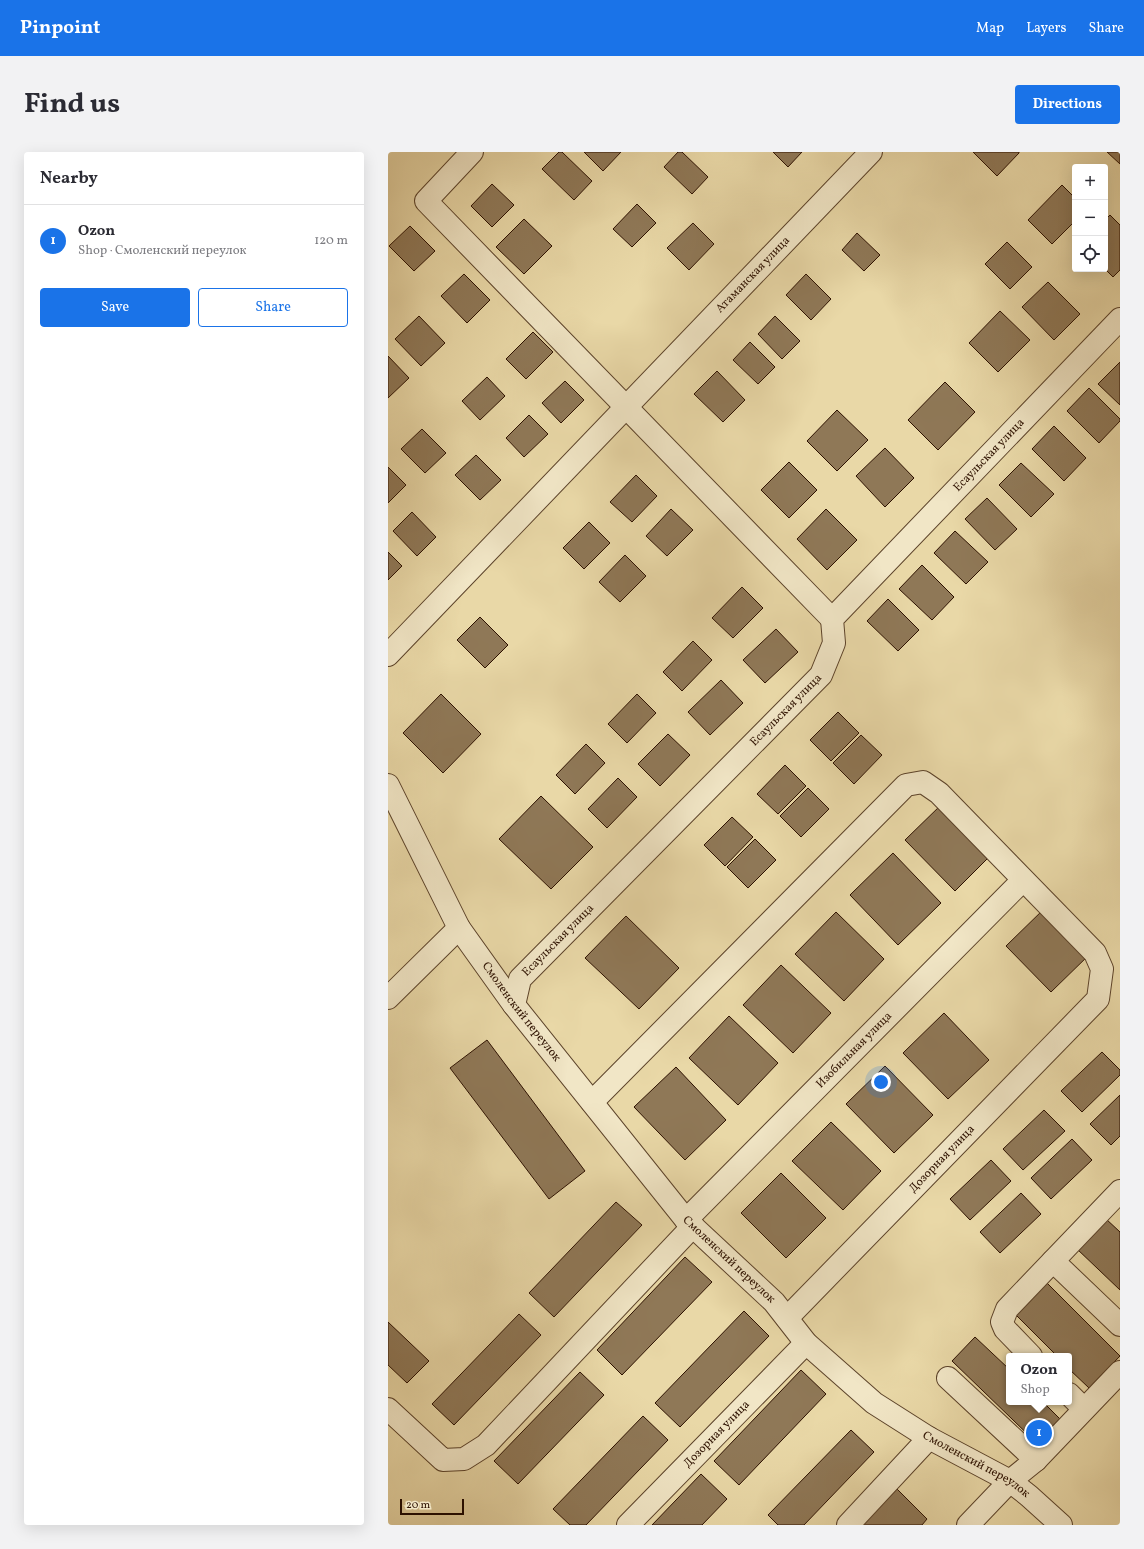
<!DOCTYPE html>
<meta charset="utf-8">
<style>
:root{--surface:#fff;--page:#f2f2f3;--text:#2b2b33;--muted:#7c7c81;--line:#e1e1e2;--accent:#1a73e8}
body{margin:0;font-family:Vollkorn,serif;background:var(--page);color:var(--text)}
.controls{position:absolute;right:12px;top:12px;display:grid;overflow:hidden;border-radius:4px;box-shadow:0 4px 16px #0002}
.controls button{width:36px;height:36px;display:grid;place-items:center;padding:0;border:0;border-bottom:1px solid var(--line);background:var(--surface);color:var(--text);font:20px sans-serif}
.scale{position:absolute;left:12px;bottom:10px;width:64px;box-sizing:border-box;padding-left:4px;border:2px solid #2d1100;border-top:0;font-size:11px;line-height:14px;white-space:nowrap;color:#2d1100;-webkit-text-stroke:3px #f1e6c6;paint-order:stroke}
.you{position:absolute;left:493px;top:930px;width:14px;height:14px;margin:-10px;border:3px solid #fff;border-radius:50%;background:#1a73e8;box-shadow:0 0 0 6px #1a73e833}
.badge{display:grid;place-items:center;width:26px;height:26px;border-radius:50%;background:var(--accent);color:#fff;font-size:13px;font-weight:700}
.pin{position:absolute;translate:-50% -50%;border:2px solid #fff;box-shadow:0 1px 4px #0006}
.popup{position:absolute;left:618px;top:1201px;width:66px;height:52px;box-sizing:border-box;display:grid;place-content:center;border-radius:4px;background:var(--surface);filter:drop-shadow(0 1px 3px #0005);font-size:13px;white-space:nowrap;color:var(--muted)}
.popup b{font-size:15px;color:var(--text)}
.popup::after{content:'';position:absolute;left:50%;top:100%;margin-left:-8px;border:8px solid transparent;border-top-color:var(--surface)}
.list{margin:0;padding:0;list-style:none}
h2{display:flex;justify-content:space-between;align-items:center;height:52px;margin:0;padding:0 16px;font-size:17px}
h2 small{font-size:13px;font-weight:400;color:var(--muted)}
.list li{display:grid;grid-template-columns:26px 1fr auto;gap:12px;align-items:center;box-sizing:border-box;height:72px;padding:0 16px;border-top:1px solid var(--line)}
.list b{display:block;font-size:15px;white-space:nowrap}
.list p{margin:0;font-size:13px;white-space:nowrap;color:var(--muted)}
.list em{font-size:13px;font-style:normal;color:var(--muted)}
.actions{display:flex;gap:8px;padding:12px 16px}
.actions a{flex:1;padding:9px 0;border:1px solid var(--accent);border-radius:4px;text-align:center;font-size:14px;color:var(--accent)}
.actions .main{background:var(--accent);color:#fff}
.icon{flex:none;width:22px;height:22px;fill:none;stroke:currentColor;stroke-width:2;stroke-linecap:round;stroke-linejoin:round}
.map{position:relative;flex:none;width:732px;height:1373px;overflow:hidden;border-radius:4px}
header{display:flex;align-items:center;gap:24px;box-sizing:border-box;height:56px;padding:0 20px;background:var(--accent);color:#fff}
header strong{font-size:19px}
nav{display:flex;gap:22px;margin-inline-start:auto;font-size:14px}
.intro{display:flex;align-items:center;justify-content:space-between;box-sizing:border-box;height:96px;padding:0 24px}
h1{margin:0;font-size:28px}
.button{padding:10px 18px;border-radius:4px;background:var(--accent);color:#fff;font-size:14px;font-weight:700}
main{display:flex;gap:24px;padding:0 24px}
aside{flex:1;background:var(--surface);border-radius:4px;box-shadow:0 4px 16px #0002}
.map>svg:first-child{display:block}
.building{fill:#8f7857;stroke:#2d1100}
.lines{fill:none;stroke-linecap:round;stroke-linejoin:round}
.minor-casing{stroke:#5c432a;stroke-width:24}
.minor{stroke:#f1e6c6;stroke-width:22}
.labels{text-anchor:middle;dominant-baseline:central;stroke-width:3;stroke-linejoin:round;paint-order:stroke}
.street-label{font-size:12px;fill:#2d1100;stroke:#f1e6c6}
</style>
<header>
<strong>Pinpoint</strong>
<nav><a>Map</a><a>Layers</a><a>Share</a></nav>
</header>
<div class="intro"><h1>Find us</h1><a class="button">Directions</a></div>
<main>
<aside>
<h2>Nearby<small></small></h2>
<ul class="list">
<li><span class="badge">1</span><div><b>Ozon</b><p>Shop · Смоленский переулок</p></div><em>120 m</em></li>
</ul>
<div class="actions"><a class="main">Save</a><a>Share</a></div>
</aside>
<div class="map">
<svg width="732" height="1373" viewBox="0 0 732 1373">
<rect width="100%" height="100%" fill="#e9d8a7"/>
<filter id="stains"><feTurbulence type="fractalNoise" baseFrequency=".005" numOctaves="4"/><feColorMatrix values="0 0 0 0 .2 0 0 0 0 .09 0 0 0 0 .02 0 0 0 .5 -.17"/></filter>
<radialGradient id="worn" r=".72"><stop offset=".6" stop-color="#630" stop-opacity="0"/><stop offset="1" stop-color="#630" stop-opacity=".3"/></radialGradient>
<path class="building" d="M171 0H174L204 29 186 48 154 17Z
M196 0H233L215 19Z
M290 0H294L320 25 304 42 276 15Z
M385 0H414L400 15Z
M585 0H631V1L609 24Z
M719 0H732V12Z
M104 32 126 53 104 75 83 54Z
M674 33 687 46V69L664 92 640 68Z
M249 52 268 71 244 95 225 77Z
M722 63 732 73V118L725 125 717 117V68Z
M136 67 164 94 136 122 108 95Z
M305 71 326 92 301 118 279 96Z
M22 74 47 99 26 119 1 94Z
M469 81 492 103 476 119 454 98Z
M619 90 644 115 622 137 597 112Z
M76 122 102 148 79 171 53 144Z
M418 122 443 147 423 168 398 143Z
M660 130 692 162 666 188 634 155Z
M612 159 642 188 610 220 581 191Z
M31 164 57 191 33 214 7 187Z
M387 164 412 189 394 207 370 182Z
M145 180 165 200 138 227 118 207Z
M362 190 387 215 370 232 345 208Z
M0 204 21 226 0 246Z
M732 210V253L710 232Z
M329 219 357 248 335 270 306 242Z
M99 225 117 244 92 268 74 249Z
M177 229 196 248 173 271 154 251Z
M557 230 587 260 550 298 520 268Z
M701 236 732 267V269L711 291 679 259Z
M449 258 480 288 449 319 419 289Z
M141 263 160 282 136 305 118 286Z
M666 274 698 306 676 329 644 297Z
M34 277 58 301 37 321 13 297Z
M497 296 526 326 497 355 468 324Z
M88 303 113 328 92 348 67 323Z
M401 310 429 338 401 366 373 338Z
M633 311 666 342 643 365 611 333Z
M0 315 18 333 0 351Z
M248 323 269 344 244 370 222 350Z
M599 346 629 377 607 398 577 367Z
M283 357 305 378 279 404 258 384Z
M438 357 469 388 439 418 409 387Z
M24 360 48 385 29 404 5 379Z
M201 370 222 391 196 417 175 396Z
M567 379 600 410 578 432 546 401Z
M0 400 14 414 0 428Z
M237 403 258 424 232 450 211 430Z
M534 413 566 445 544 468 511 437Z
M354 435 375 456 345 486 324 466Z
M500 447 531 478 510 499 479 469Z
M92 465 120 493 97 516 69 488Z
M388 477 410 500 377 531 355 508Z
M305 489 324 508 294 539 275 520Z
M333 528 355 551 322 583 300 560Z
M53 542 93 582 55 621 15 581Z
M249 542 268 561 239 591 220 572Z
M450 560 471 581 443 609 422 588Z
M280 582 302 603 272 634 250 612Z
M473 583 494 603 466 632 445 611Z
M198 592 217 611 187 642 168 623Z
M397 613 418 634 390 662 369 642Z
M230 626 249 645 219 676 200 657Z
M420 636 441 657 413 685 392 664Z
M153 644 205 695 163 737 111 687Z
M555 651 604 702 567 739 517 688Z
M344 665 365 685 337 714 316 693Z
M367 687 388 708 360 736 339 715Z
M505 701 553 751 510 793 462 743Z
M658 755 703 801 663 840 618 794Z
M448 760 496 807 456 849 407 802Z
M238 764 291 816 251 857 197 806Z
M393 813 443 861 405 901 355 853Z
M556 861 601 908 560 947 515 901Z
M341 864 390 911 350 953 301 906Z
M99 888 197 1019 161 1047 62 916Z
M714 900 732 918V923L694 960 673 939Z
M497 914 545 963 506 1001 458 952Z
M288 915 338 968 297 1008 246 955Z
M732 943V984L723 993 702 972Z
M656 958 677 979 635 1018 615 997Z
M443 970 493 1019 455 1058 404 1009Z
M684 987 704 1008 663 1047 643 1026Z
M603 1008 623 1029 582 1068 562 1047Z
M393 1021 438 1066 398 1106 353 1061Z
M633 1041 653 1062 612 1101 592 1080Z
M228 1050 254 1073 166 1165 141 1141Z
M717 1066 732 1080V1138L688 1096Z
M297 1105 324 1130 234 1223 209 1198Z
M658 1130 732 1204 701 1236 681 1217V1204H669L626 1161Z
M356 1159 381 1184 292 1275 267 1251Z
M131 1162 153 1183 66 1273 44 1252Z
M0 1170 41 1209 19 1231 0 1213Z
M587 1185 621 1217V1250H655L678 1273 655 1297 564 1209Z
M413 1218 438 1242 351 1333 326 1309Z
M192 1220 216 1243 130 1332 106 1309Z
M255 1264 280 1288 198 1373H182L165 1357Z
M463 1278 486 1300 416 1373H390L380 1363Z
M313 1322 339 1347 314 1373H264Z
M509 1337 539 1367 534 1373H473Z"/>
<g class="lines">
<g class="minor-casing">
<g id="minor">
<path d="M84 0 38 49 444 467"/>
<path id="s1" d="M0 503 483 0"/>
<path id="s2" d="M0 633 71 776 126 853 298 1068 386 1150 418 1191 486 1251 541 1286 622 1329 641 1344 673 1373"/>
<path d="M0 846 71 776"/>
<path id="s3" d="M126 853 132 827 433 523 446 491 444 467 732 167"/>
<path d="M204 950 518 633 535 630 551 641 707 801 714 817 710 847 399 1166"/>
<path id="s4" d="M298 1068 635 728"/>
<path d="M665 1109 732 1173"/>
<path d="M643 1204 617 1177 614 1170 619 1157 732 1039"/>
<path d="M560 1226 648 1308"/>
<path d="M681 1242 696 1257"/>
<path d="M0 1257 55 1308 76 1307 98 1293 305 1074"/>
<path id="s5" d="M240 1373 418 1191"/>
<path d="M460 1373 541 1286"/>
<path d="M580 1373 622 1329 648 1308 732 1220"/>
</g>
</g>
<use href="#minor" class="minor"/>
</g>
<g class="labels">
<g class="street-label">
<text stroke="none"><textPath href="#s1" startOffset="527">Атаманская улица</textPath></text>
<text stroke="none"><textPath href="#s3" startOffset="740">Есаульская улица</textPath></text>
<text stroke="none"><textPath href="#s3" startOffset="405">Есаульская улица</textPath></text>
<text stroke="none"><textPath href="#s3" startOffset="81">Есаульская улица</textPath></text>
<text stroke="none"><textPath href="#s2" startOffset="264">Смоленский переулок</textPath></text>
<text stroke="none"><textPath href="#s4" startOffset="239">Изобильная улица</textPath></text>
<text transform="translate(554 1007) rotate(-46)">Дозорная улица</text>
<text stroke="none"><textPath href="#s2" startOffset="588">Смоленский переулок</textPath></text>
<text stroke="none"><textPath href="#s5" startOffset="127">Дозорная улица</textPath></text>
<text stroke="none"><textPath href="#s2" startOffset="912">Смоленский переулок</textPath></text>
</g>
</g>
<rect width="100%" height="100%" filter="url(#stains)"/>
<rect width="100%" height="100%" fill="url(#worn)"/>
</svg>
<div class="controls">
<button>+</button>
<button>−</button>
<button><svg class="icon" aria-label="locate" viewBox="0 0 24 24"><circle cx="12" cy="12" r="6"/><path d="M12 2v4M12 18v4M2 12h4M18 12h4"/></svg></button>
</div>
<div class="scale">20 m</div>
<div class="you"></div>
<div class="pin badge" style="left:651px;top:1281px">1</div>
<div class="popup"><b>Ozon</b>Shop</div>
</div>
</main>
